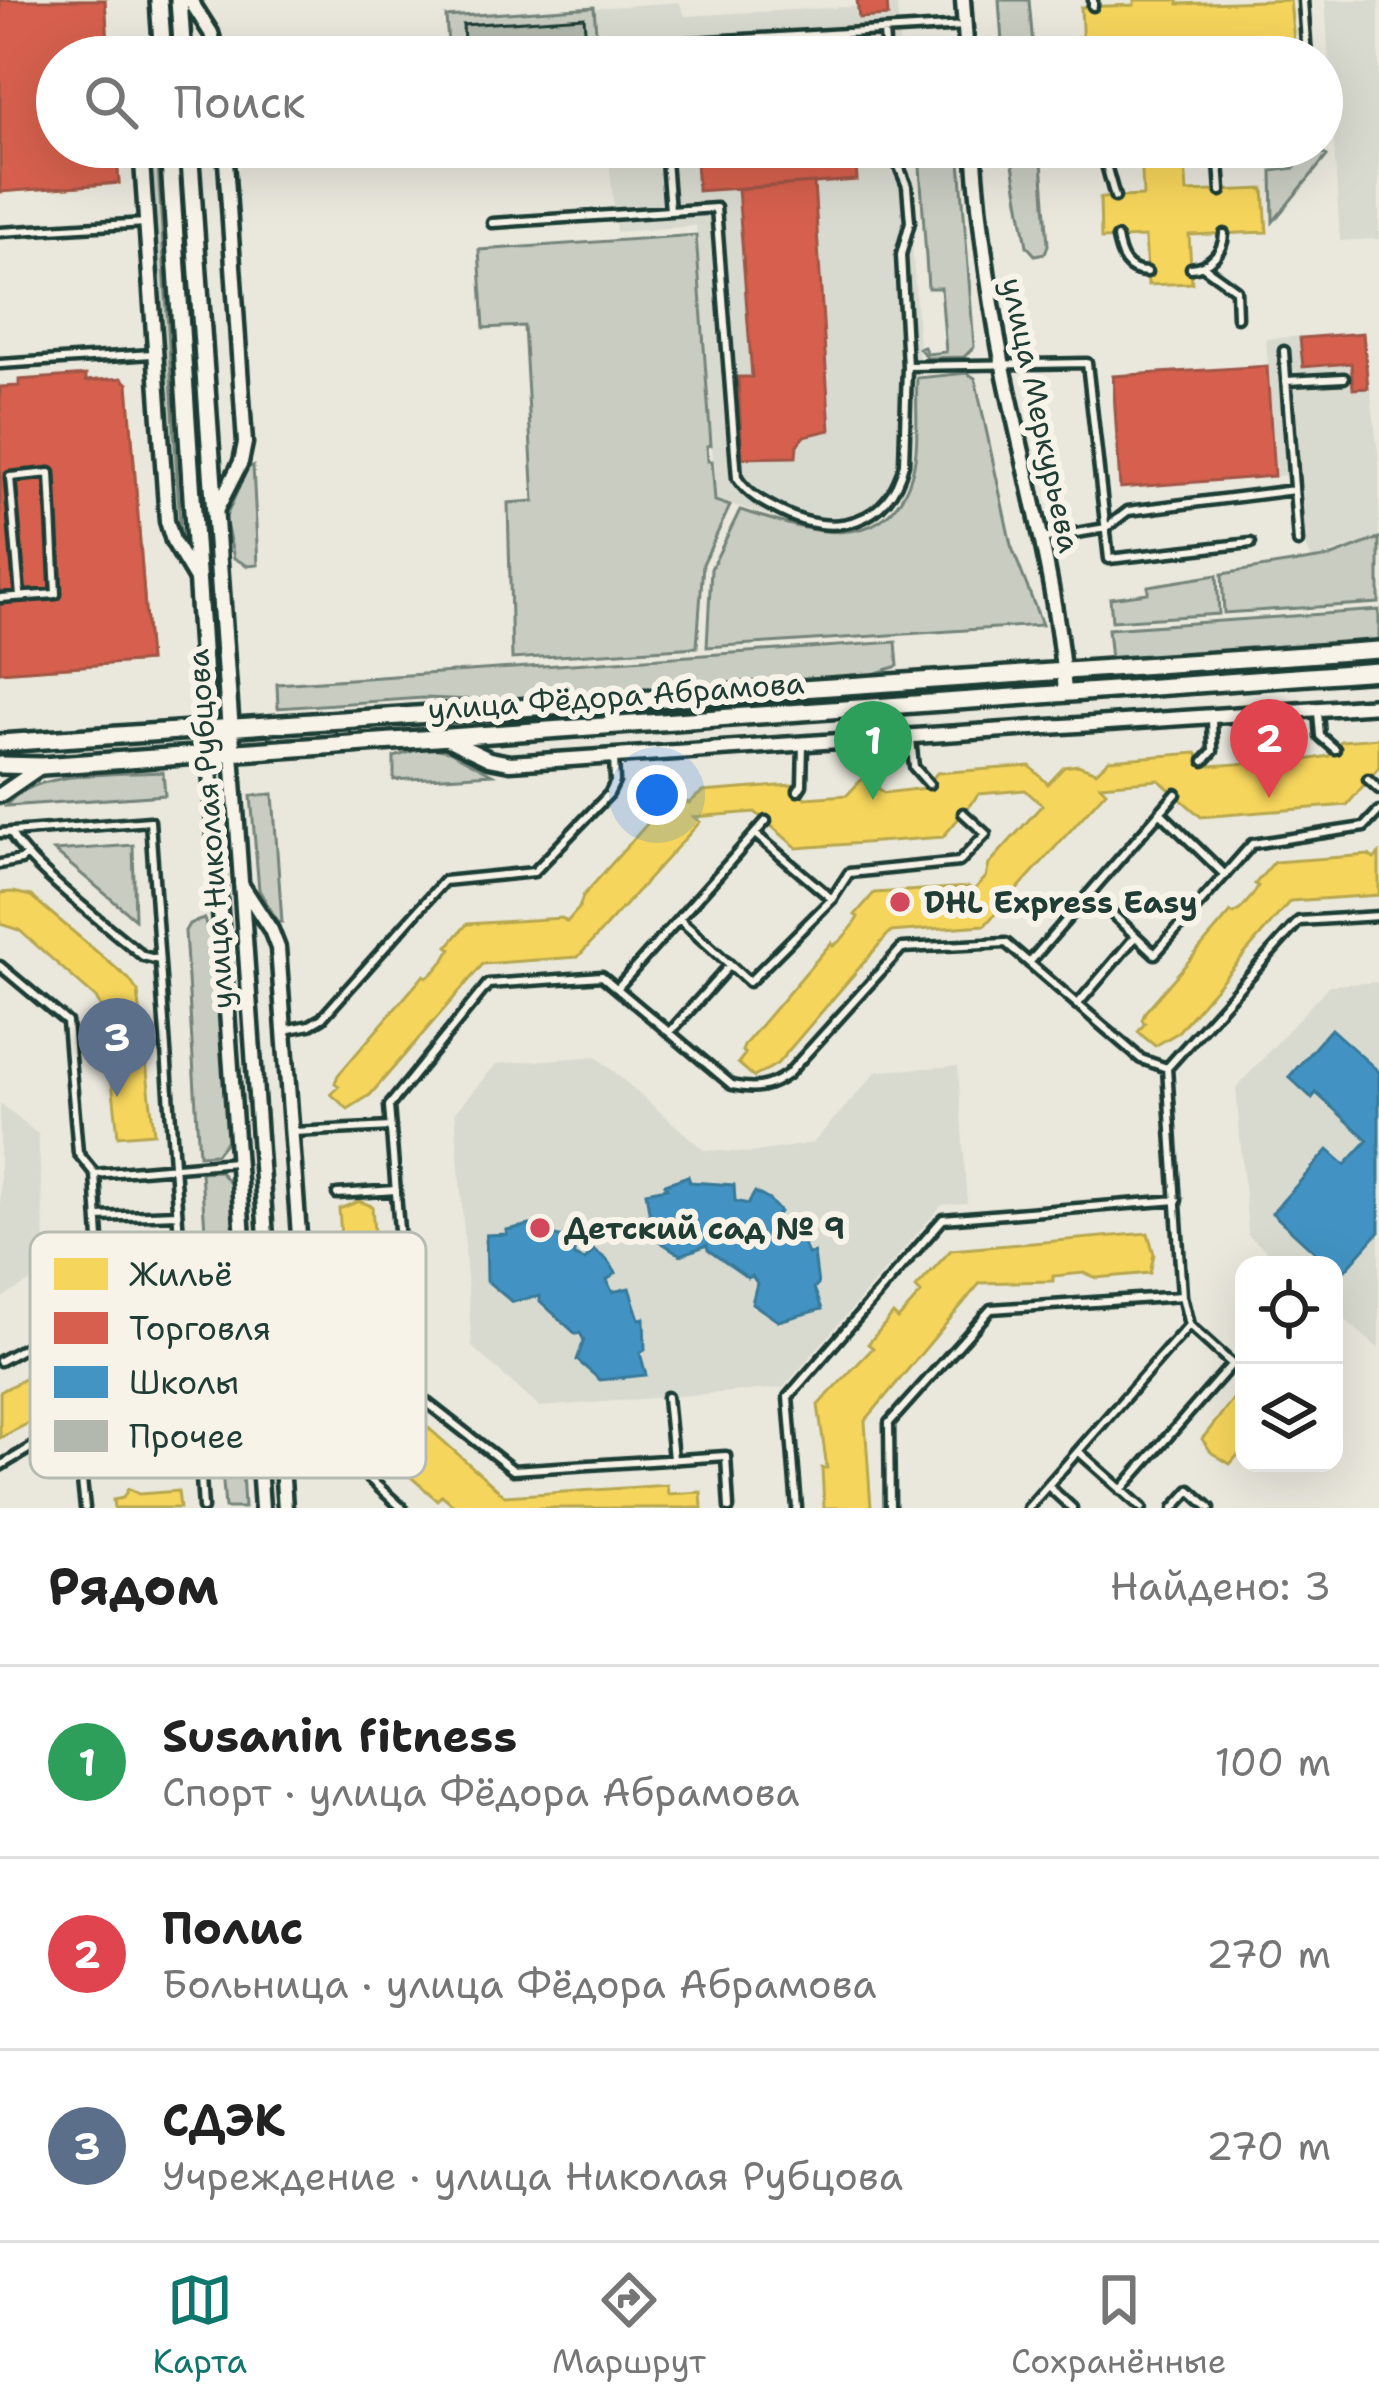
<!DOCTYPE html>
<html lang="ru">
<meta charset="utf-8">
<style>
:root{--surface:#fff;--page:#f2f2f2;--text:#222;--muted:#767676;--line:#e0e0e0;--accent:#0f766e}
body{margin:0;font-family:"Shantell Sans",sans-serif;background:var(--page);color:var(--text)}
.controls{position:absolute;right:36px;bottom:36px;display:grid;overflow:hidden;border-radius:24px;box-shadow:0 12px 48px #0002}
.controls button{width:108px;height:108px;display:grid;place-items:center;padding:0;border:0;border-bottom:3px solid var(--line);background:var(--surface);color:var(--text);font:60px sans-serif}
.you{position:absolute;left:657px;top:795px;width:42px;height:42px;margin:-30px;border:9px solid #fff;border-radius:50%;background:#1a73e8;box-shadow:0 0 0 18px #1a73e833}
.badge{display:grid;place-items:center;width:78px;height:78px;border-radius:50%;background:var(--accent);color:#fff;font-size:39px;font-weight:700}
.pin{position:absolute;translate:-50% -99px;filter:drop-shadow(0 3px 6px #0008)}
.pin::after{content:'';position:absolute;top:63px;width:42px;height:36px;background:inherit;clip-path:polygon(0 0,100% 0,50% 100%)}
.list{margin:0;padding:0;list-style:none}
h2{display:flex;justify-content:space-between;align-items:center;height:156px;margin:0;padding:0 48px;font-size:51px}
h2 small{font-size:39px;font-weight:400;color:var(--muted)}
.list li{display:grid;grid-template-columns:78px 1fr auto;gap:36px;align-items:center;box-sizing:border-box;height:192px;padding:0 48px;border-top:3px solid var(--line)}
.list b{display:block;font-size:45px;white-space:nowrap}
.list p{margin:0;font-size:39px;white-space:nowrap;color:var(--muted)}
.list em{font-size:39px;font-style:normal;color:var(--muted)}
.icon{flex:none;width:66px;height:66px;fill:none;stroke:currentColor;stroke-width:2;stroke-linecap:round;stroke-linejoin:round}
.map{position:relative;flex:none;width:1379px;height:1508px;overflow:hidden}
.search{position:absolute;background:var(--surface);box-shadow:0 12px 48px #0002;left:36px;right:36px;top:36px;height:132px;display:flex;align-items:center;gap:30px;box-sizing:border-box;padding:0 42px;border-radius:66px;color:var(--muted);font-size:45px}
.sheet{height:732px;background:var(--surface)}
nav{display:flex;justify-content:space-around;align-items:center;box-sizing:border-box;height:168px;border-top:3px solid var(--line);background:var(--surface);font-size:33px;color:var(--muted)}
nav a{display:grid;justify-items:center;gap:6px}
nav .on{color:var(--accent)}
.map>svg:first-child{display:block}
.built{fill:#d9dacf}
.green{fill:#c8ccc1;stroke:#74847a;stroke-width:3}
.homes{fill:#f6d55c;stroke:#b6a750;stroke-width:3}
.shops{fill:#d6604d;stroke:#9f5646;stroke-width:3}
.schools{fill:#4393c3;stroke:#387998;stroke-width:3}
.building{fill:#b2b8ae;stroke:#1f3d34;stroke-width:3}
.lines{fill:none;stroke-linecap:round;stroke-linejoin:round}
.service-casing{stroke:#1f3d34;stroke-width:15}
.minor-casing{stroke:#1f3d34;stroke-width:21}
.tertiary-casing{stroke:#1f3d34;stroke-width:24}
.service{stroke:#f7f3e8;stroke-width:6}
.minor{stroke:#f7f3e8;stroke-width:12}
.tertiary{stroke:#f7f3e8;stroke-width:15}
.poi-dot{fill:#d1495b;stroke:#f7f3e8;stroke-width:4.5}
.labels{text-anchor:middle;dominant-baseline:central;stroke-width:12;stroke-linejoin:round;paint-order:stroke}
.street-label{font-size:30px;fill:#1f3d34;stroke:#f7f3e8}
.poi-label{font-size:30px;font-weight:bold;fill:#1f3d34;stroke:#f7f3e8;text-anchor:start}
.key{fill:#f7f3e8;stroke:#b6bcb2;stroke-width:3}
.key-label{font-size:33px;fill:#1f3d34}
</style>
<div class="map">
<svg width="1379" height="1508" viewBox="0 0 1379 1508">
<rect width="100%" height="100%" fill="#eae8dd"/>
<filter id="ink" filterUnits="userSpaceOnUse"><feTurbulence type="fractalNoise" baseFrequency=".00833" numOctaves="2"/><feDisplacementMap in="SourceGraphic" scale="24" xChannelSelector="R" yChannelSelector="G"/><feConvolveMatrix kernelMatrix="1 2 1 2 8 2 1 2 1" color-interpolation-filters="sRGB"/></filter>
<g filter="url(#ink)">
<path class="built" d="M1325 0H1379V239L1340 241Z
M679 2 685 16 897 4 900 57H599L594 8Z
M608 147H906L919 348 913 461 902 493 880 518 864 527 831 534 716 500 696 226 616 232Z
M1364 331 1379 463V538L1312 559 1304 545 1298 475 1276 476 1266 339Z
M1379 982V1349L1334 1310V1265H1283L1248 1235 1236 1088 1329 985Z
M596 1056 704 1150 750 1153 813 1143 877 1071 958 1066 967 1203 942 1205 783 1388 539 1407 472 1347 455 1112 496 1064Z
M0 1103 38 1134 47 1272 0 1299Z"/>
<path class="green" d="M999 0H1029L1034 57H1003Z
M594 7 598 57H449L446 17Z
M149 147H157L181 541 174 517Z
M927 147H959L974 347 964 357 927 358 919 348 924 347 927 354 946 352 941 288H928L919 151H927Z
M1010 147H1041L1048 245 1045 253 1035 255 1027 246Z
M1313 148 1327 156 1273 222 1272 171 1294 168Z
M696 235 711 445 707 446 708 461H712L715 501 730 506 703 564 697 647 512 659 508 503 534 501 524 326 484 328 479 250Z
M967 373 975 378 1011 545 1042 625 707 647 711 569 740 510C798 527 881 561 910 480 921 449 915 410 917 378Z
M253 466 258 565 248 566 234 558 225 519 248 467Z
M1379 538V603L1224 613 1222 574 1330 557Z
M1217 575 1219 614 1112 621 1110 598 1148 593V586Z
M1379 610V642L1111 660 1108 629Z
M896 642 898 666 864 677 503 701 423 698 278 708 277 684Z
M426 747 449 751 492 774 394 780V757Z
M163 772 165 795 6 806C31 769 120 775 163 772Z
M273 794 282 922H278L259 890 251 796Z
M133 845 135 919 54 851Z
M204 919 215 951 229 1138 216 1154 199 1155 185 931 189 924Z
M219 1171 232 1185 245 1367 232 1375 215 1376 201 1172Z
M233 1392 247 1397 241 1451 244 1508H225L216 1393Z"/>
<path class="homes" d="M79 0H105L109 57H57V88L51 6 79 4Z
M1134 0H1178V4L1290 0 1294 41 1179 45 1180 57H1137L1136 48 1083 50 1081 7 1134 5Z
M57 141V147H116L119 183 0 192V145Z
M1141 147H1184L1187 192 1264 189 1267 232 1189 235 1192 283 1148 285 1145 237 1101 239 1100 198 1143 196Z
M128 384 149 661 0 672V626L119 617 116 565 87 567 81 484 109 482 105 426 0 433V393Z
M1379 738V767L1347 805 1201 817 1159 780 1100 785 1106 791 985 925 890 932 777 1064 754 1077 738 1063 745 1054 742 1051 745 1044 831 943 833 946 841 940 853 926 858 917 855 915 874 893 969 887 973 891 986 877 989 864 1042 805 1025 790 979 794 943 837 797 848 755 812 694 817 700 822 578 957 483 964 370 1095 348 1109 331 1094 339 1086 335 1083 338 1075 424 975 427 977 434 972 446 958 451 949 448 946 467 924 562 918 567 922 579 908 583 896 671 797 689 803 702 792 792 785 805 798 847 795 865 776 884 793 925 788 937 773 1030 766 1048 784 1064 767 1078 765 1096 772 1109 760 1196 753 1209 766 1251 763 1269 744 1287 763 1329 756 1341 741Z
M1379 854V895L1290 901 1177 1033 1155 1046 1138 1032 1145 1023 1142 1020 1145 1012 1231 912 1234 914 1241 909 1253 895 1258 886 1255 884 1274 862 1369 855 1374 859Z
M13 892 31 896 129 979 138 992 154 1133 118 1136 105 1016 96 998 19 930 0 924V893Z
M359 1201 372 1206 374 1233 383 1232 395 1398 505 1496 667 1485 668 1494 701 1492 702 1508H457L442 1495 437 1500 404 1471 409 1465 350 1422 349 1347 345 1348 343 1270H340L337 1237H341L339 1209Z
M1148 1233 1154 1254 1150 1273 1096 1278 1084 1273 1053 1276V1281L980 1283 865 1421 871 1508H824L822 1468H827L818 1405 873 1348 868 1344 893 1314 898 1319 921 1293 916 1288 951 1250Z
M159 1248 166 1351 0 1438V1392L130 1322 126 1251Z
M1244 1385V1448L1230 1464 1212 1453 1202 1439Z
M128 1489 139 1494 178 1491 180 1508H114L113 1500 123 1498Z"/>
<path class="shops" d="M0 0H105L109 57H57V147H116L119 183 0 192Z
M857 0H887L888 16 859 18Z
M695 147H855L857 180 698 191Z
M814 183 830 430 804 436 797 445 796 457 742 458 738 377H752L738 189Z
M1363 333 1368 388 1353 389 1351 363 1303 367 1300 338Z
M1267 366 1274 476 1120 488 1113 376Z
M86 375V381L122 378 128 384 149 661 0 672V387L19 386V380Z"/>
<path class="schools" d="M1331 1029 1379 1072V1232L1341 1275 1334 1265H1329L1272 1213 1328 1150 1345 1165 1368 1140 1316 1093 1312 1098 1289 1077Z
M688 1176 690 1182 734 1185 735 1201 748 1204 755 1192 769 1200 780 1212 772 1220 778 1232 795 1226 808 1254 814 1253 818 1285 814 1288 822 1309 778 1321 752 1303 757 1283 752 1276 748 1278 708 1250 707 1245 681 1255 653 1237 646 1192 667 1188 665 1184Z
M530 1225 531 1231 574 1240V1256L585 1260 594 1250 607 1260 616 1273 607 1280 612 1292 629 1288 639 1319 644 1318 645 1350 640 1353 646 1375 600 1380 577 1360 584 1340 580 1333 576 1334 540 1301V1296L512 1302 487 1281 486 1235 507 1234 506 1230Z"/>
<path class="building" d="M584 17 587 57H465L463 25Z"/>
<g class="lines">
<g class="service-casing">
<path id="service" d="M1093 0V6
M1303 0 1307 57
M884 32 886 57
M1096 49 1097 57
M659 57 658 44 965 26
M665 147 670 211 716 208 737 478C748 495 764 503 782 512 833 538 889 525 904 464L907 366 901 255 910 222 907 186 891 147
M1101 147 1115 197
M1221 191 1219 162 1281 158 1300 147
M492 223 670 211
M0 232 146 223
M1117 238C1120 256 1126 272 1147 272
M1204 267 1236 290 1237 317
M1191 268C1209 266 1223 253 1224 234
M1284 351 1298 542
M0 364 152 354
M907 366 1087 363 1109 559 1251 543
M1286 381 1344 378
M1041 539 1106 528 1128 511 1294 490
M0 598 56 594 50 473 10 477 20 596
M1318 712 1320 736 1335 749
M911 739 914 767 929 784
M1204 761 1213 751 1212 717
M1368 779 1379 789
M798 791 802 785 803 744
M1160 812 1225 875
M11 832C20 860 116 933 143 956L159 960
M0 833 150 821 188 1365 197 1418 203 1508
M755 834 832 899
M0 864 21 860 27 855
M1090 893 1155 954 1252 844 1364 827 1379 811
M679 919 749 982 832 899 849 873 959 862 986 834 963 813
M1029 963 1176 794
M0 966 67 1022 78 1153 95 1174 103 1305 0 1361
M619 986 766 821
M1077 1005 1135 937
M284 1030 310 1025 322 1018 444 881 534 872 609 794 615 782 614 756
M671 1031 730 965
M293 1132 391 1127
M95 1174 235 1162
M337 1194 396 1190
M98 1217 177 1214
M1189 1325 1182 1296 1167 1068 1299 921 1379 916
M308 1358 318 1432 402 1508
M667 1397 673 1459
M75 1418 85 1508
M1078 1451 1142 1508
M0 1466 110 1401 155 1392 253 1386
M1048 1486 1072 1508
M729 1508 726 1456 513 1470 412 1391 389 1106 488 984 602 976 732 1085C755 1090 769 1088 788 1074L902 948 1006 943 1141 1059 1167 1068
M797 1508 788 1397 943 1219 1177 1200
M890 1508 889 1423 991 1309 1182 1296
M1028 1508 1189 1325 1232 1364 1121 1490
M1174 1508 1190 1490 1210 1508"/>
</g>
<g class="minor-casing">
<path id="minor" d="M190 0 211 33 218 57
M963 0 967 57
M141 147 167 521 173 541 197 581
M974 147C979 221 989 294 1003 366 1025 475 1057 582 1065 693
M215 513 241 462 245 443 225 147
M445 738 489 759 510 763 1379 705
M232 753 285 1508
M209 755 262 1508
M0 795 42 766
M241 884 271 930 278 948 307 1345 300 1369 279 1410"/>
</g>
<g class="tertiary-casing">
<path id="tertiary" d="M159 0 163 57
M179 0 183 57
M169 147 209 755
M189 147 232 753
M0 743 1379 650
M0 765 42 766 1379 671"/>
</g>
<use href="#service" class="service"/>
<use href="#minor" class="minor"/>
<use href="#tertiary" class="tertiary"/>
</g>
</g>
<g class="poi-dot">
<circle cx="900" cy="902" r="12"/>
<circle cx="540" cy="1228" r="12"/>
</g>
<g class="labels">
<g class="street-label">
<text transform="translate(1041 415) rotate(78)">улица Меркурьева</text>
<text transform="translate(616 696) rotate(-4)">улица Фёдора Абрамова</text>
<text transform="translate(210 829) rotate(-94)">улица Николая Рубцова</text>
</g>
<g class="poi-label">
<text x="924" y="902">DHL Express Easy</text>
<text x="564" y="1228">Детский сад № 9</text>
</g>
</g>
<rect x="30" y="1232" width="396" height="246" rx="18" class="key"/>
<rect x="54" y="1258" width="54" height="32" fill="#f6d55c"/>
<rect x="54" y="1312" width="54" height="32" fill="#d6604d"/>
<rect x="54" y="1366" width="54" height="32" fill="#4393c3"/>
<rect x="54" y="1420" width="54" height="32" fill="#b2b8ae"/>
<g class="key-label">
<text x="129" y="1286">Жильё</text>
<text x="129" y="1340">Торговля</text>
<text x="129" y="1394">Школы</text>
<text x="129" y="1448">Прочее</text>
</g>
</svg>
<div class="controls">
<button><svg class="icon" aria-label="locate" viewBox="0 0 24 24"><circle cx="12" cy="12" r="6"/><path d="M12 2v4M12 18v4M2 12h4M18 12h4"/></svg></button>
<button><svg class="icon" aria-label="layers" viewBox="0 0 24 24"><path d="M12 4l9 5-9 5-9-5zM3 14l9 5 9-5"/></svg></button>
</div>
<div class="you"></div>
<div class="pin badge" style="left:873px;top:800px;background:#2e9e5b">1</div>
<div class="pin badge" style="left:1269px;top:798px;background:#e0444e">2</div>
<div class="pin badge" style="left:117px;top:1097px;background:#5c6f8a">3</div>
<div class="search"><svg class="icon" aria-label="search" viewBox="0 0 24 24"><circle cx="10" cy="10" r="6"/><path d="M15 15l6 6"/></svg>Поиск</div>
</div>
<section class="sheet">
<h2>Рядом<small>Найдено: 3</small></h2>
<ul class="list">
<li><span class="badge" style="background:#2e9e5b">1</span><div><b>Susanin fitness</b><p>Спорт · улица Фёдора Абрамова</p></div><em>100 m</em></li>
<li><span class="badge" style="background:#e0444e">2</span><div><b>Полис</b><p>Больница · улица Фёдора Абрамова</p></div><em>270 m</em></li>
<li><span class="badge" style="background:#5c6f8a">3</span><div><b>СДЭК</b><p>Учреждение · улица Николая Рубцова</p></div><em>270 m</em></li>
</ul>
</section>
<nav>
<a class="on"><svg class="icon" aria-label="map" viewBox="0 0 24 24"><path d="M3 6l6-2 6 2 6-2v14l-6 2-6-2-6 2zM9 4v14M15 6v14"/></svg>Карта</a>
<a><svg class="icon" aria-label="directions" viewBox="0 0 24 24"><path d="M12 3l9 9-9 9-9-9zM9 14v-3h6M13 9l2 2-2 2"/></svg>Маршрут</a>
<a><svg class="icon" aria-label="saved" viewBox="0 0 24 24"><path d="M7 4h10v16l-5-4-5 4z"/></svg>Сохранённые</a>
</nav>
